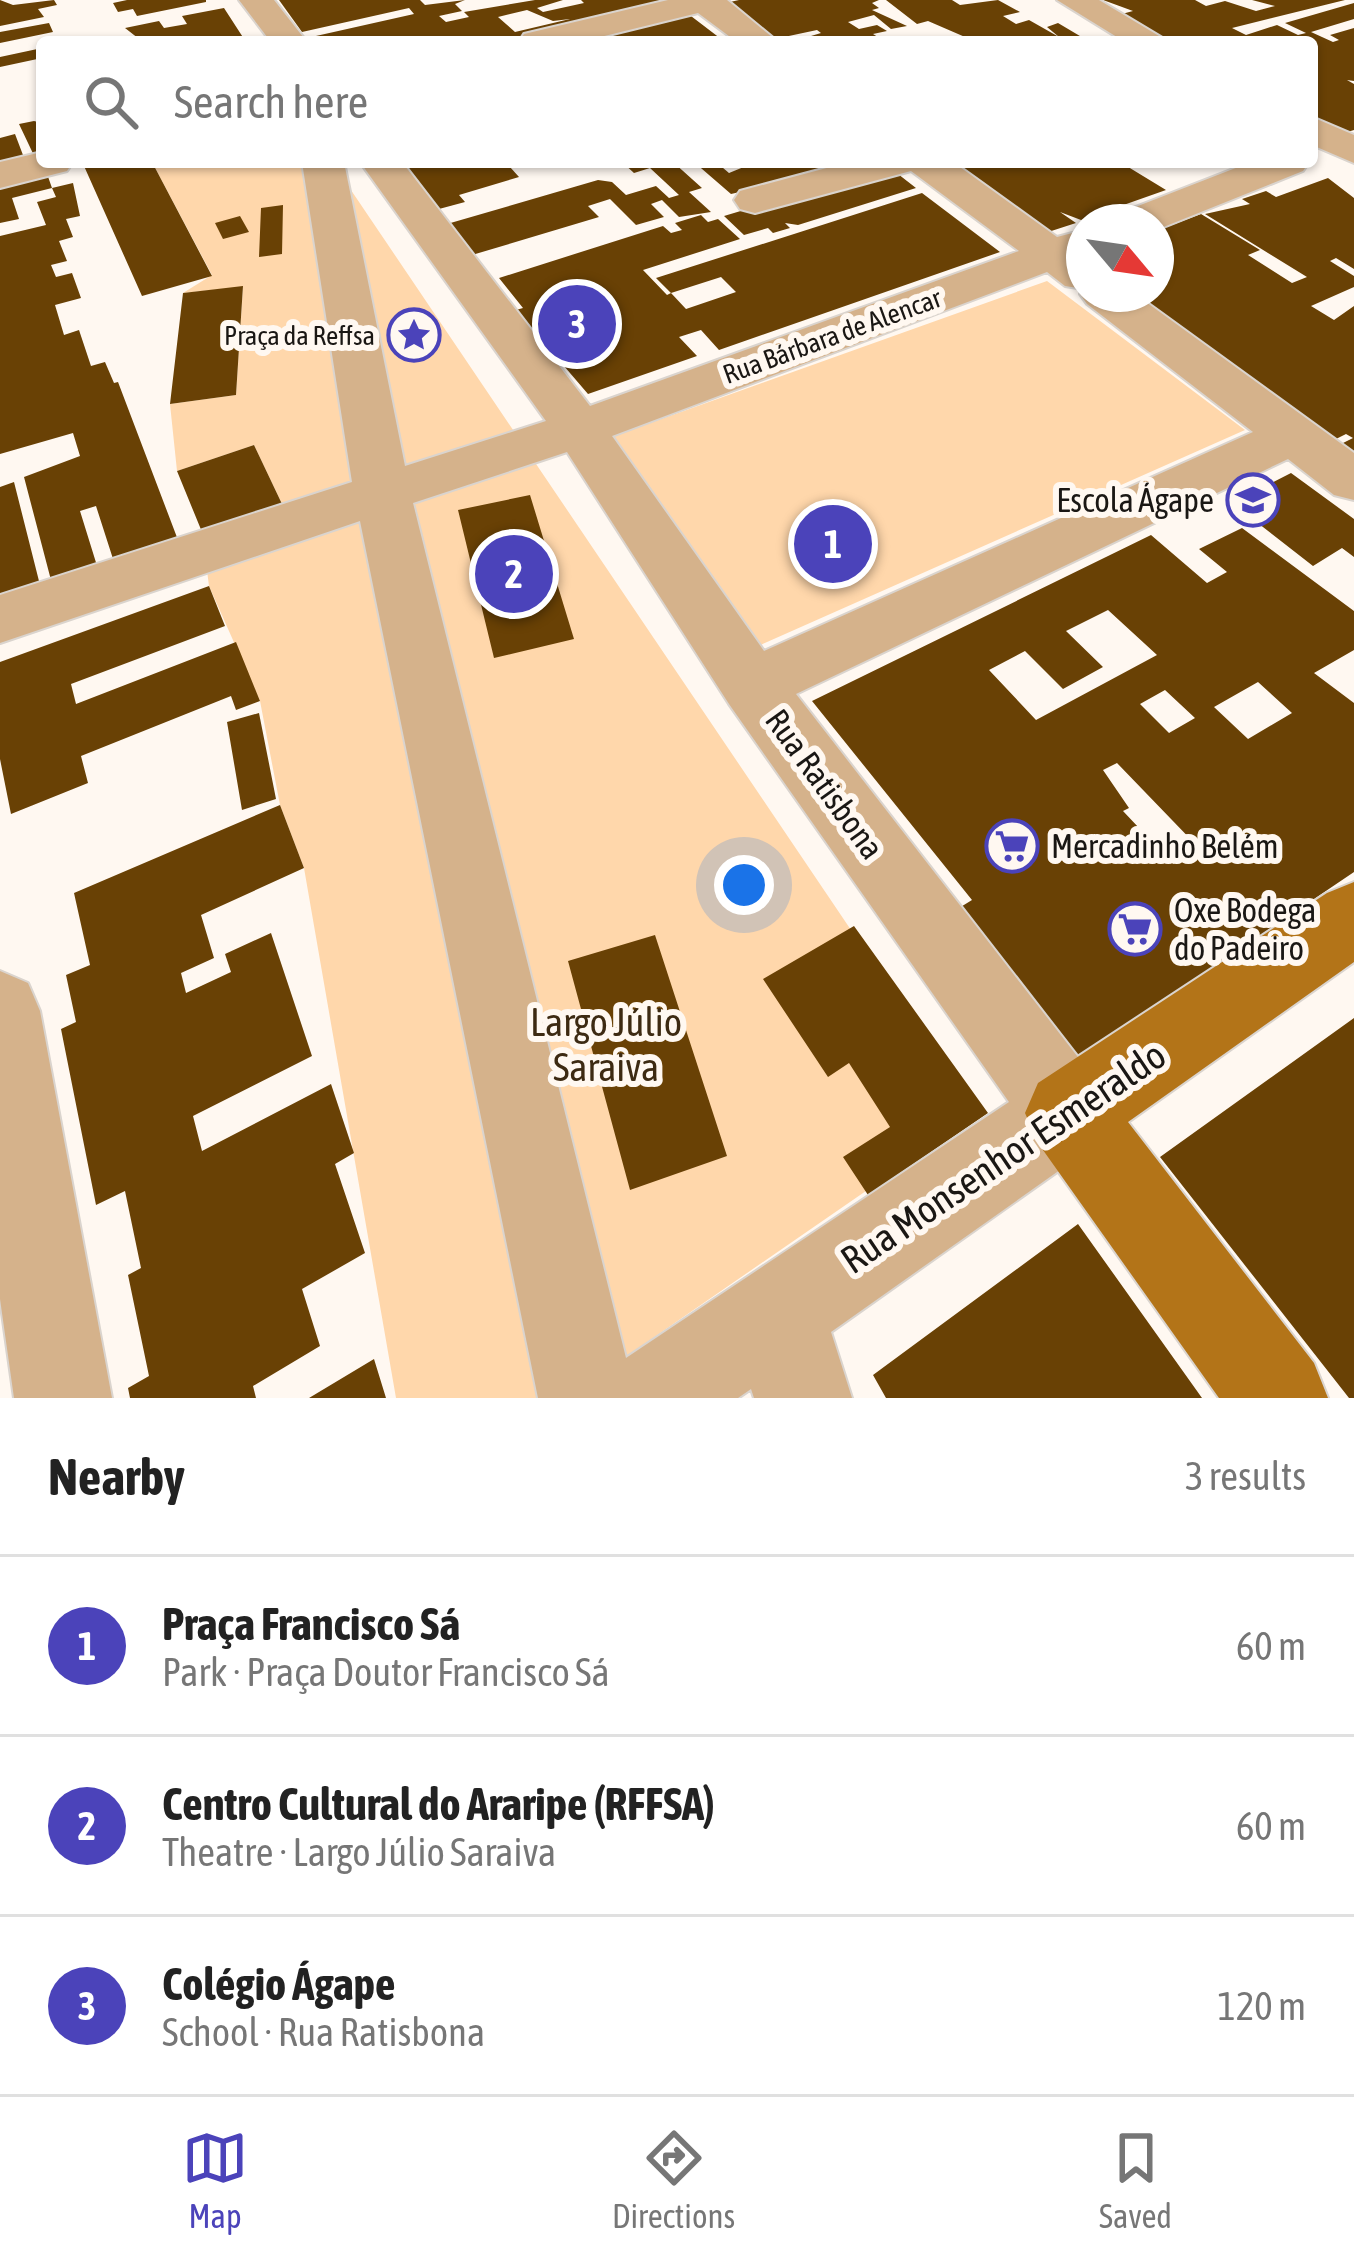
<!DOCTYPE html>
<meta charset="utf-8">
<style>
:root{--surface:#fff;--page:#f2f2f2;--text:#222;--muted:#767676;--line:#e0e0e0;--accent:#4b43ba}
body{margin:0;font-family:"Asap Condensed",sans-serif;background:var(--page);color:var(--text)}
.compass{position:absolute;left:1066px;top:204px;width:108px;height:108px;border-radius:50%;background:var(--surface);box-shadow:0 3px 9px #0004;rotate:119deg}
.you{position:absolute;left:744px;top:885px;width:42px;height:42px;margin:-30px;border:9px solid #fff;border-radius:50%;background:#1a73e8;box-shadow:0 0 0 18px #1a73e833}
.badge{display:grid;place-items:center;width:78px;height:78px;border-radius:50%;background:var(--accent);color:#fff;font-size:39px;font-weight:700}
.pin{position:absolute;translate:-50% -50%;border:6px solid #fff;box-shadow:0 3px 12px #0006}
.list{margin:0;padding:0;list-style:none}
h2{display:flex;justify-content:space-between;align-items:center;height:156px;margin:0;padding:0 48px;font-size:51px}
h2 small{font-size:39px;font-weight:400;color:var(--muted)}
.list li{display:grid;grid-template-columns:78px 1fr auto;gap:36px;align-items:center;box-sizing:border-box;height:180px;padding:0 48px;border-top:3px solid var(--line)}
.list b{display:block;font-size:45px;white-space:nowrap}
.list p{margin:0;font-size:39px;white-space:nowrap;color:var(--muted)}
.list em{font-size:39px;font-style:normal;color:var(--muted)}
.icon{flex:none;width:66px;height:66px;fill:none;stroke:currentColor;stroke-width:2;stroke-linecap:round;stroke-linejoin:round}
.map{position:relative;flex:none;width:1354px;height:1398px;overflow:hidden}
.search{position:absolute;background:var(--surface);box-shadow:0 3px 9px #0004;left:36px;right:36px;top:36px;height:132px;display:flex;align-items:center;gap:30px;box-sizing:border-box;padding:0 42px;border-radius:12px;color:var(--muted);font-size:45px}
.sheet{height:696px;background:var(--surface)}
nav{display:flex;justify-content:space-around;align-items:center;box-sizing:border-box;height:168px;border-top:3px solid var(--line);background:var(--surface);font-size:33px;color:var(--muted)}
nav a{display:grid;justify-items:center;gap:6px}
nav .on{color:var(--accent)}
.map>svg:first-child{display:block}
.green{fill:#ffd7ab}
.building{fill:#694105;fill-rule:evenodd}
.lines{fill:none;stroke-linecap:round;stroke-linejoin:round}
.minor-casing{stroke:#dad4ce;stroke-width:4}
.major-casing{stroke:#dad4ce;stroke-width:4}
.minor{fill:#d5b28b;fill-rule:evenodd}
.major{fill:#b37418;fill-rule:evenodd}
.labels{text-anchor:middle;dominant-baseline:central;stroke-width:12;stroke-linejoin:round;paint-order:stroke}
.far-poi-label{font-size:27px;fill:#1a1714;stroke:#fff8f1;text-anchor:end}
.far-street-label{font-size:27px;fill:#1a1714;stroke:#fff8f1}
.poi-label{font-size:33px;fill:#1a1714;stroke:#fff8f1;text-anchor:start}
.street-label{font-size:33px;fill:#1a1714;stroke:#fff8f1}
.near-park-label{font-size:39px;fill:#3d2a12;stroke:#fff8f1}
.near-street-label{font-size:39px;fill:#1a1714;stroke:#fff8f1}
</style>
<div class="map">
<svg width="1354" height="1398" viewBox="0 0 1354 1398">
<rect width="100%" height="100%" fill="#fff8f1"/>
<path class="green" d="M152 162H332L976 1115 566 1398H396L304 868 280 805 260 701 209 586 202 532 282 504 254 445 177 471 170 404 236 395 243 287 183 293 212 275Z
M1047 281 1245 430 756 647 600 441Z"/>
<path class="building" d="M0 0 13 5 54 0 57 5 38 9 44 17 0 26Z
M127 0H206V2L137 16 133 9 118 12 113 3Z
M279 0H420L425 5 465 0 455 4 462 11 439 16 446 22 469 17 464 12 535 0H563L537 8 543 12 584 3 581 0H689L523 42H311L307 38 414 14 409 8 302 32ZM527 10 553 21 570 19 515 32 498 17Z
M739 0H879L872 3 879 8 872 10 907 26 891 29 874 15 848 22 859 29 877 25 887 31 873 34 886 42H791L821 33 817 30 770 40 721 4Z
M886 0H952L960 5 998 0 1020 12 1003 16 1016 24 1029 20 1059 37 1047 27 1058 23 1090 42H952L965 37 928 21 917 24Z
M1103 0H1195L1206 6 1225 1 1256 11 1275 6 1252 0H1345L1232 28 1246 35 1277 25 1298 35 1306 33 1285 23 1354 3V19L1311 32 1333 42 1339 40 1330 35 1354 28V81L1347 80 1354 84V130L1341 134 1312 119V42H1166L1118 15 1133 11Z
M224 8 246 42H143L125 28 159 21 164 28 187 24 182 16Z
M687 13 725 42H570Z
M49 23 53 32 0 43V32Z
M42 48V58L0 67V57Z
M34 121 42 123 38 164 19 124Z
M15 134 26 163 0 169V138Z
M103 162H152L212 276 142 296 84 166Z
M400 162H523V163L510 167 519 177 459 195 465 202 439 209Z
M622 162H673L702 188 689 192 711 212 679 217 662 200 651 204 664 217 636 225 610 199 588 206 599 217 472 255 447 224 598 180 612 182 626 195 656 186 669 198 679 195 650 168 634 173Z
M694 162H716L729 173 756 162H874L731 194Z
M940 162H1120L1166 190 1081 220 1060 212 1076 223 1042 234Z
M889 167 916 188 798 225 785 223 790 228 773 233 768 228 744 235 724 216Z
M46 171 52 188 12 198 19 219 0 223V182Z
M1328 178 1354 198V269L1336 258 1330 261 1354 276V287L1311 306 1334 320 1354 306V456L1339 445 1353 438 1346 434 1332 441 1126 294H1156V231L1201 214 1260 250 1248 255 1292 283 1307 277 1205 214 1250 204 1242 199 1266 191 1276 197Z
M73 183 80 216 66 219 73 237 59 241 67 261 51 265 56 277 72 273 81 298 55 305 64 335 79 330 91 366 105 362 114 383 118 382 178 540 114 562 96 506 80 511 98 569 52 584 24 477 80 456 73 433 0 454V236L46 225 37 202 56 197 52 188Z
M922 193 1000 252 719 350 701 330 679 337 697 356 588 394 516 310 523 308 499 278 663 226 671 233 682 230 675 223 701 215 708 222 718 219 740 239 643 270 667 295 671 293 656 278ZM721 277 736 292 686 309 671 293Z
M283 205 282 254 259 257 261 208Z
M240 216 249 232 223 239 215 223Z
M243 286 236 395 170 404 183 293Z
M254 445 282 504 202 532 177 471Z
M1291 473 1354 519V557L1342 548 1313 566 1232 503Z
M14 482 41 589 0 603V487Z
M530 495 574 639 494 658 458 510Z
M1242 528 1354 611V650L1314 673 1354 703V872L1077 1059 959 908 972 900 812 701 1151 535 1207 583 1227 572 1199 549ZM1108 610 1157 655 1036 720 989 670 1025 651 1063 689 1103 667 1066 631ZM1258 682 1292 713 1248 739 1214 707ZM1165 690 1195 718 1169 733 1140 704ZM1117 763 1199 848 1173 864 1123 811 1129 808 1103 770Z
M209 586 225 626 71 684 76 704 236 642 260 701 236 710 231 696 81 756 88 783 11 814 0 759V662Z
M259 713 276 799 242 810 227 722Z
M280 805 304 868 201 915 214 958 181 973 186 993 231 972 225 954 271 933 312 1056 193 1116 202 1151 331 1084 354 1153 335 1164 365 1253 302 1289 320 1346 253 1386 256 1398H130L128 1388 149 1376 128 1275 141 1268 125 1191 96 1205 61 1029 76 1022 66 975 90 965 74 893Z
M854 926 988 1113 868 1195 843 1157 890 1127 849 1063 828 1077 763 979Z
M655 935 727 1156 630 1190 568 961Z
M1354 1018V1398H1349L1160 1157Z
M1078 1224 1202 1398H886L873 1375Z
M374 1359 386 1398H309Z"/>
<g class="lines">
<g class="minor-casing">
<path id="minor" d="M239 0H274L307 42H271Z
M668 0H727L778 42H737L698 13 580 42H519L524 34Z
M1057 0H1099L1169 42H1125Z
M1312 117 1354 135V163L1312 145Z
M42 152V162H73L67 171 0 188V162Z
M302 162H344L405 466 546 421 360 162H402L590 406 1019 251 911 171 755 213 740 209 734 200 740 191 849 162H953L1057 237 1084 230V294H1135L1354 453V500L1334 495 1288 459 796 694 1098 1083 1111 1113 1098 1143 831 1332 852 1398H754L751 1389 738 1398H538L360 521 0 643V595L352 482ZM1047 272 1065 286 1084 289 1080 294 1087 304 1253 432 764 651 612 436ZM567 452 729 704 1009 1102 626 1358 413 503Z
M1251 162H1309L1303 171 1156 230V222H1114L1120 213Z
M0 971 28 983 40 1011 112 1398H14L0 1299Z"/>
</g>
<g class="major-casing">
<path id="major" d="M1354 882V962L1128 1122 1314 1363 1328 1398H1219L1038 1143 1025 1113 1038 1083 1327 893Z"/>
</g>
<use href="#minor" class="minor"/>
<use href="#major" class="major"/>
</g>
<defs>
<g id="sight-ring" transform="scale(2.7)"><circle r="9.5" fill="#fff8f1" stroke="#4b43ba" stroke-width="1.5"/><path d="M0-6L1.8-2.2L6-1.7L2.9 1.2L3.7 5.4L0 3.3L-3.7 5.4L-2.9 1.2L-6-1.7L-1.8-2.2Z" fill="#4b43ba"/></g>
<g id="school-ring" transform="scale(2.7)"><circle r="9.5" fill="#fff8f1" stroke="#4b43ba" stroke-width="1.5"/><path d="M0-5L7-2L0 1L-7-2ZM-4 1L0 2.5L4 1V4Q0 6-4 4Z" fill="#4b43ba"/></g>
<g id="supermarket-ring" transform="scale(2.7)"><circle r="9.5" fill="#fff8f1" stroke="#4b43ba" stroke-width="1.5"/><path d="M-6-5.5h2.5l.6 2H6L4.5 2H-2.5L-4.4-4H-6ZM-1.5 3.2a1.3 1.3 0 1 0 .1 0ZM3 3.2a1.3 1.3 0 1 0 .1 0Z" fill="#4b43ba"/></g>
</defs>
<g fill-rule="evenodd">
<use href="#sight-ring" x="414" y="335"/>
<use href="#school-ring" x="1253" y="500"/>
<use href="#supermarket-ring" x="1012" y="846"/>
<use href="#supermarket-ring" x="1135" y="929"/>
</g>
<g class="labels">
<g class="far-poi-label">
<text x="375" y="335">Praça da Reffsa</text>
</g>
<g class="far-street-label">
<text transform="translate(832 336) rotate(-20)">Rua Bárbara de Alencar</text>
</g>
<g class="poi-label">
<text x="1214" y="500" text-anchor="end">Escola Ágape</text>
<text x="1051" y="846">Mercadinho Belém</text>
<text x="1174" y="910">Oxe Bodega<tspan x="1174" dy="38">do Padeiro</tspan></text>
</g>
<g class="street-label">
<text transform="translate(825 784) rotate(54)">Rua Ratisbona</text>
</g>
<g class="near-park-label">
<text x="606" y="1022">Largo Júlio<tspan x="606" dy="45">Saraiva</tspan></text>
</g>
<g class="near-street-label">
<text transform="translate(1003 1157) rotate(-34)">Rua Monsenhor Esmeraldo</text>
</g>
</g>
</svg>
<svg class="compass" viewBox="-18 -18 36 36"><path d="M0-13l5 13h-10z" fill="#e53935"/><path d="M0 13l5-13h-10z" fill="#767676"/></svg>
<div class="you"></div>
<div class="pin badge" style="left:833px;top:544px">1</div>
<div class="pin badge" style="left:514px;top:574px">2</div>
<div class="pin badge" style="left:577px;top:324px">3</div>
<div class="search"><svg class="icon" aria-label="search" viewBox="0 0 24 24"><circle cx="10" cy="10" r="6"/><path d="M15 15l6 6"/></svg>Search here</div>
</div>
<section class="sheet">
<h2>Nearby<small>3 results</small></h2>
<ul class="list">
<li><span class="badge">1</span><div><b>Praça Francisco Sá</b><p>Park · Praça Doutor Francisco Sá</p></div><em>60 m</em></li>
<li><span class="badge">2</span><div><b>Centro Cultural do Araripe (RFFSA)</b><p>Theatre · Largo Júlio Saraiva</p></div><em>60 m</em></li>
<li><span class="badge">3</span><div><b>Colégio Ágape</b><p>School · Rua Ratisbona</p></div><em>120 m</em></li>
</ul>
</section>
<nav>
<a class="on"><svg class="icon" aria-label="map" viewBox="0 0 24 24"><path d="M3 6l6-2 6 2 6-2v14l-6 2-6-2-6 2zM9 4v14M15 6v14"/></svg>Map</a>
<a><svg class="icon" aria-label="directions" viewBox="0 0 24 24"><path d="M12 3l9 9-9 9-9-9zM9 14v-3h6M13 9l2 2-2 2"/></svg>Directions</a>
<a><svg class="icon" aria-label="saved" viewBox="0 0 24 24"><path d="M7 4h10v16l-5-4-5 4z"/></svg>Saved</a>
</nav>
